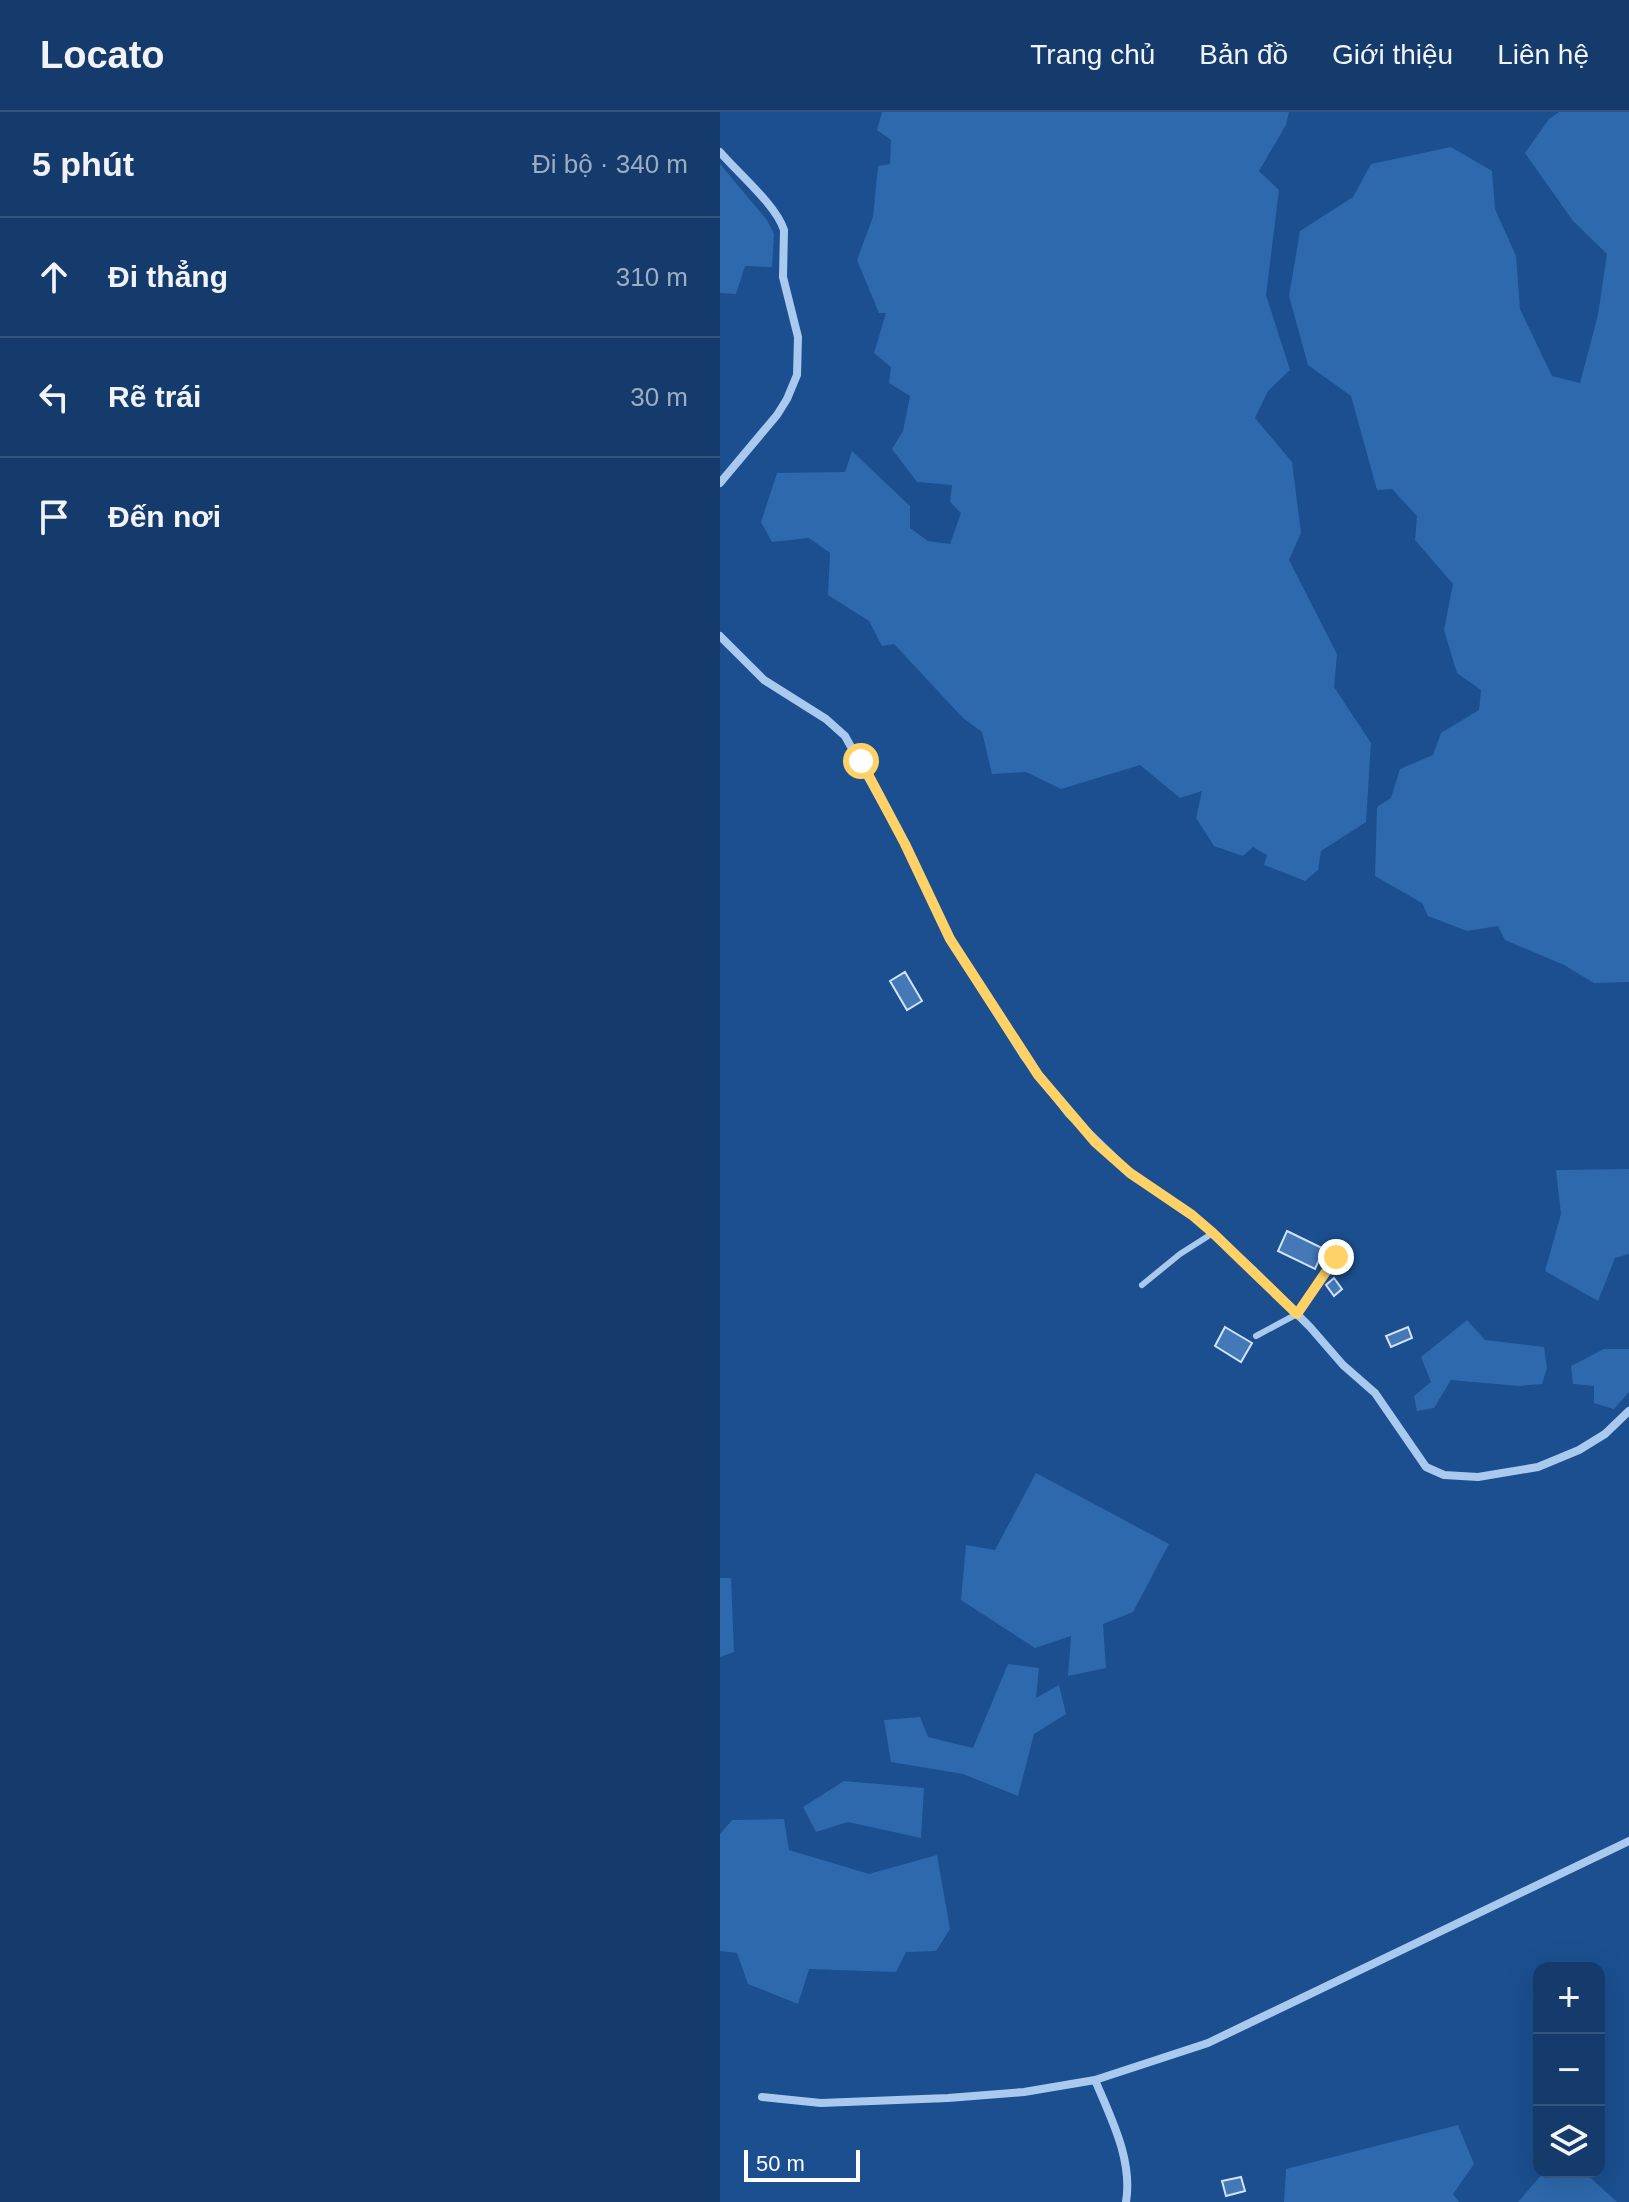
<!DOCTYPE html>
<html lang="vi">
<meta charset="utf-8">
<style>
:root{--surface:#143b6b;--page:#1d4271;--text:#f1f3f6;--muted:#9dadc1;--line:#33557e}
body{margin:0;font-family:Helvetica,sans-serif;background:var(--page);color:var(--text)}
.controls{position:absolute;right:24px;bottom:24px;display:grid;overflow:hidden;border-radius:16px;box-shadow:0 8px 32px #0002}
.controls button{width:72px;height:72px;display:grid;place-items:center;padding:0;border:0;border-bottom:2px solid var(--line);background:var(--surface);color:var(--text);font:40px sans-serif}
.scale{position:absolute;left:24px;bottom:20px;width:116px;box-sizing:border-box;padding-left:8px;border:4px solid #fff;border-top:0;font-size:22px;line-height:28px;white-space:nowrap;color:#fff;-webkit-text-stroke:6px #1b4f8f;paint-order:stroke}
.stop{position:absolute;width:24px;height:24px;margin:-18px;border:6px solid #ffd166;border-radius:50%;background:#fff}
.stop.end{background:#ffd166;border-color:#fff;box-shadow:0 2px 8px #0008}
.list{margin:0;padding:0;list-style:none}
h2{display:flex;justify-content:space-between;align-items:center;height:104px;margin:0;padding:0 32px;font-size:34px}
h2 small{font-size:26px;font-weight:400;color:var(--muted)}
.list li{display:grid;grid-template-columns:52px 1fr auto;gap:24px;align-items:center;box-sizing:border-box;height:120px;padding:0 32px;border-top:2px solid var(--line)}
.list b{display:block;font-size:30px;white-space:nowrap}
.list em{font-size:26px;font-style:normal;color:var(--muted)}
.icon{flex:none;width:44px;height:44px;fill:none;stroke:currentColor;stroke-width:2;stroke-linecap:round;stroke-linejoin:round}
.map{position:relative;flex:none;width:909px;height:2090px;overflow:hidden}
header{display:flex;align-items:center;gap:48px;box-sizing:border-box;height:112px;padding:0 40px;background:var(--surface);border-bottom:2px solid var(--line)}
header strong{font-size:38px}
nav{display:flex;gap:44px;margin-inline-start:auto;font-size:28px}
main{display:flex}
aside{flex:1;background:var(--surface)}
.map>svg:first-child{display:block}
.green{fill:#2e69ad}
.building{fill:#4478b7;stroke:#cfe3fa;stroke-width:2}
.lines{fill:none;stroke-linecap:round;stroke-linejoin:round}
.service{stroke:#a9c9ee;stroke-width:6}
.minor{stroke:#a9c9ee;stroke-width:8}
.route{stroke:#ffd166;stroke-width:10}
</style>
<header>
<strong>Locato</strong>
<nav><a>Trang chủ</a><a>Bản đồ</a><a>Giới thiệu</a><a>Liên hệ</a></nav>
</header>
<main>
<aside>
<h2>5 phút<small>Đi bộ · 340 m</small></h2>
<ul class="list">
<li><svg class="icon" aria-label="ahead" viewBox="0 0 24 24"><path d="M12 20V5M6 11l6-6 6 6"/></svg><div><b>Đi thẳng</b></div><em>310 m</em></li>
<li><svg class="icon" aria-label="left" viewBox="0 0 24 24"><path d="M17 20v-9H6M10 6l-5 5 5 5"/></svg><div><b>Rẽ trái</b></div><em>30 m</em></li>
<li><svg class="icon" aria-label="arrive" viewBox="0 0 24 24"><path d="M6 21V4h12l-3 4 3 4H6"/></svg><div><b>Đến nơi</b></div></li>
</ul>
</aside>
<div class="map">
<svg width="909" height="2090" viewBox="0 0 909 2090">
<rect width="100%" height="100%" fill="#1b4f8f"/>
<path class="green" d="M162 0H569L566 13 539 59 559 78 546 183 570 258 548 279 535 306 572 350 581 421 569 448 617 542 614 575 651 631 646 710 601 739 598 758 585 769 544 753 547 743 533 735 523 744 494 734 476 706 482 679 460 686 420 653 341 677 306 660 272 662 262 620 243 606 174 532 162 534 149 509 108 483 110 441 89 426 52 430 41 410 57 361 125 360 132 339 190 394V416L208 429 230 432 241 401 230 390 232 373 197 370 172 337 183 319 190 284 169 271 171 255 154 241 166 201H159L137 148 153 105 158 54 170 52 171 28 157 18Z
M839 0H909V870L874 871 844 853 785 828 778 814 747 819 708 804 702 791 655 764 657 695 671 686 680 657 713 643 721 621 759 598 761 578 737 561 724 518 733 472 695 428 697 404 672 377 657 378 631 284 588 253 569 184 580 119 633 85 651 52 731 35 772 59 775 97 796 144 800 197 832 264 860 271 878 203 887 142 853 109 805 41 829 7Z
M0 52 47 108 54 122 52 155 25 154 16 182 0 181Z
M909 1057V1142L895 1146 878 1189 825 1159 841 1102 836 1058Z
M747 1208 765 1228 824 1235 827 1256 822 1272 799 1274 731 1268 714 1296 697 1299 694 1284 711 1270 701 1245Z
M884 1237H909V1280L894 1297 874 1291V1274L853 1272 851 1254Z
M316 1361 449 1432 413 1500 383 1512 386 1556 348 1564 351 1524 315 1536 241 1488 246 1433 275 1438Z
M0 1466H11L14 1540 0 1545Z
M288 1552 319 1556 316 1586 339 1573 346 1602 314 1622 298 1684 243 1662 171 1650 164 1608 200 1605 208 1625 253 1636Z
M124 1669 204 1676 201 1726 128 1710 96 1720 83 1695Z
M64 1707 69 1738 149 1762 217 1743 230 1817 216 1839 186 1840 176 1860 89 1857 78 1892 28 1872 17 1841 0 1839V1722L12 1708Z
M738 2013 754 2052 733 2082 739 2090H564L566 2057Z
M824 2060H864L897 2090H798Z"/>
<path class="building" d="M185 860 202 889 187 898 170 869Z
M567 1119 604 1137 595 1157 558 1139Z
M614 1166 622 1177 614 1184 606 1173Z
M505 1215 532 1231 521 1250 495 1234Z
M688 1215 692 1226 671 1235 666 1224Z
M521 2065 525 2079 506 2084 502 2069Z"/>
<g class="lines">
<path class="service" d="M422 1173 460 1142 493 1121
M536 1224 577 1202 616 1145"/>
<path class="minor" d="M0 40C18 61 56 93 64 118L63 165 78 225 77 263 67 287 57 303 0 371
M0 524 44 568 106 607 125 624 185 732 230 827 304 944 349 1002 410 1061 472 1103 534 1159 590 1215 623 1253 655 1281 706 1355 724 1363 758 1365 818 1355 859 1338 885 1322 909 1299
M375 1968C391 2006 413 2048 406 2090
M42 1985 101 1991 228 1986 304 1980 375 1968 488 1931 909 1729"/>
</g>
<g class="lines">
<path class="route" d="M141 649 185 732 230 827 318 963 375 1030 410 1061 472 1103 493 1121 577 1202 616 1145"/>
</g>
</svg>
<div class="controls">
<button>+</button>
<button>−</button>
<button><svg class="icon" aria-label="layers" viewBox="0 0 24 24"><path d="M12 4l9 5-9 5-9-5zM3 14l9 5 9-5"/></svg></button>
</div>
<div class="scale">50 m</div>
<div class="stop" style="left:141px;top:649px"></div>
<div class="stop end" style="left:616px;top:1145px"></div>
</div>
</main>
